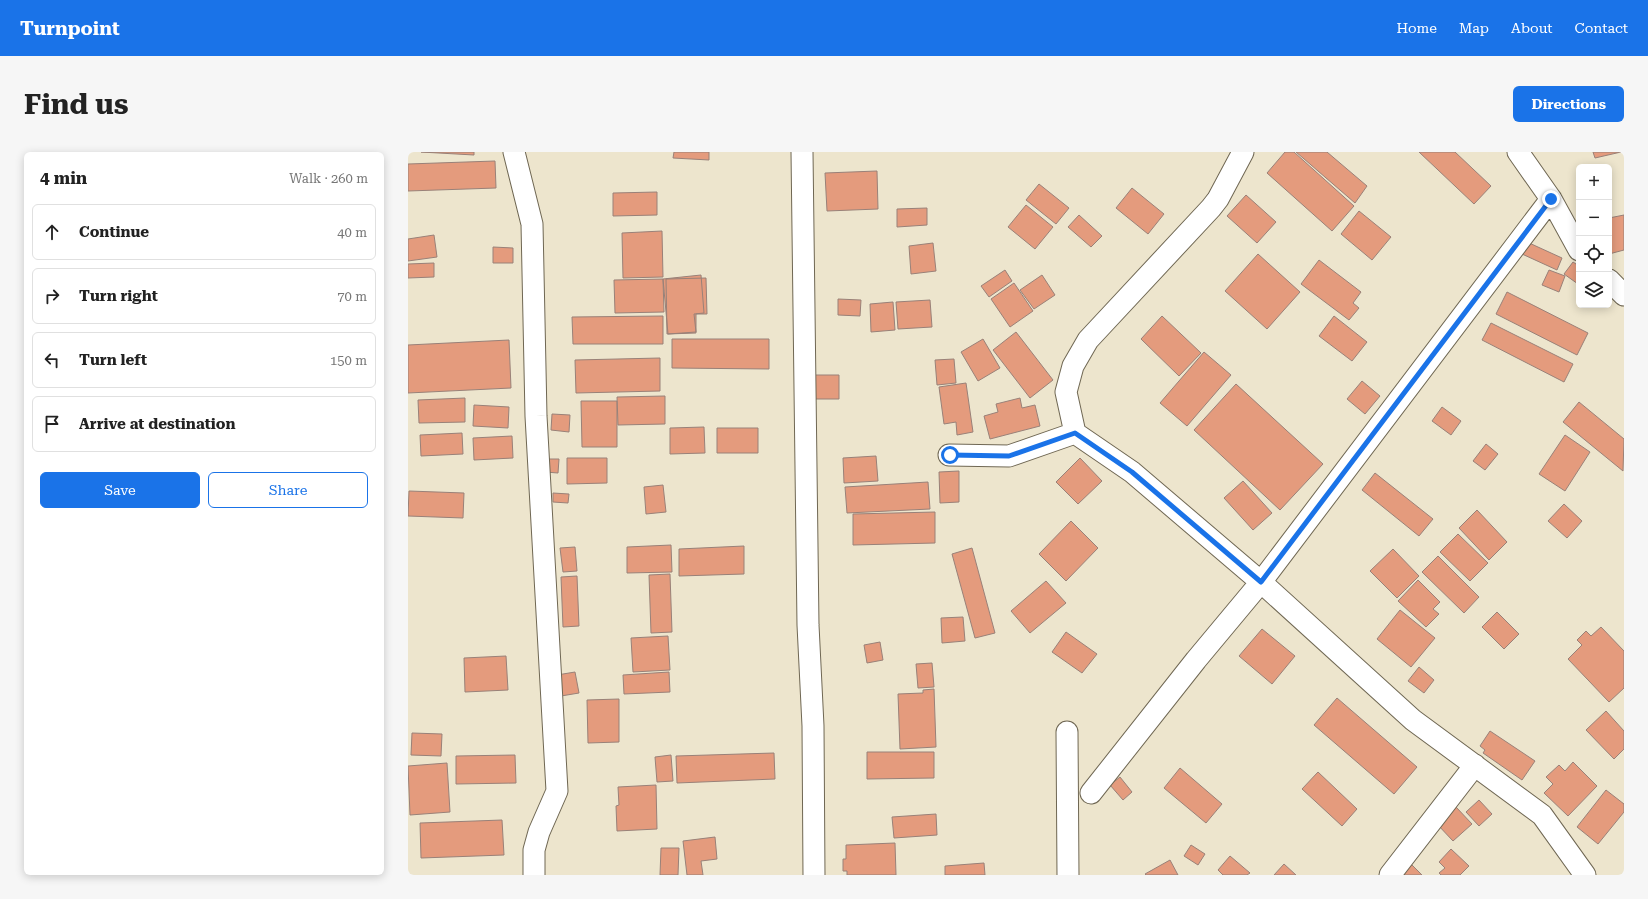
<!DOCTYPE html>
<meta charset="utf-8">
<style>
:root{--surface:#fff;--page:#f6f6f6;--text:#222;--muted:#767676;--line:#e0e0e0;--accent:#1a73e8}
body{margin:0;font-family:"Roboto Serif",serif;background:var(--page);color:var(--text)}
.controls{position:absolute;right:12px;top:12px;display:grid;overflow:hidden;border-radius:6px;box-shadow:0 2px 10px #0003}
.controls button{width:36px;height:36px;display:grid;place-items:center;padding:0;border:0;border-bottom:1px solid var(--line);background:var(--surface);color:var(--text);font:20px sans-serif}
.stop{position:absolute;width:12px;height:12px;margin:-9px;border:3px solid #1a73e8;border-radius:50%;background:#fff}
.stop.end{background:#1a73e8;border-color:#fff;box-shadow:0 1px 4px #0008}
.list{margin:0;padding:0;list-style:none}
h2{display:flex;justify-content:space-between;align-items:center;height:52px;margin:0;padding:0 16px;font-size:17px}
h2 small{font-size:13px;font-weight:400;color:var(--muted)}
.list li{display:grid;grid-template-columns:26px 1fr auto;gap:12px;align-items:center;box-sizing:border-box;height:56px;margin:0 8px 8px;padding:0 8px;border:1px solid var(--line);border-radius:6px}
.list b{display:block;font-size:15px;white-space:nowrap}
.list em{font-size:13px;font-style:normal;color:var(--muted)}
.actions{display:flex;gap:8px;padding:12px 16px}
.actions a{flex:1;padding:9px 0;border:1px solid var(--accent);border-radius:6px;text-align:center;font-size:14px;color:var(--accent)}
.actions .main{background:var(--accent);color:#fff}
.icon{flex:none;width:22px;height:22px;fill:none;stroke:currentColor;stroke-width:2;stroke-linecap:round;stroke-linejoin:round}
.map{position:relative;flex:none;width:1216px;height:723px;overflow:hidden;border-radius:6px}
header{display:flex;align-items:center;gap:24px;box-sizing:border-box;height:56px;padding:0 20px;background:var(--accent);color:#fff}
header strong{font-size:19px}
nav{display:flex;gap:22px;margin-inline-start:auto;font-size:14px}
.intro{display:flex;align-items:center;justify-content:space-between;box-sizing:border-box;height:96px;padding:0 24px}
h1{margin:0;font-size:28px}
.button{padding:10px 18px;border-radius:6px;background:var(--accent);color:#fff;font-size:14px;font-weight:700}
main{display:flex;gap:24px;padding:0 24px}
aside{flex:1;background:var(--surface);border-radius:6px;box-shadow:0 2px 10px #0003}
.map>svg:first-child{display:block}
.building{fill:#e49b7d;stroke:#998178}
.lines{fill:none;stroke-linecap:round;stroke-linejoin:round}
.street-casing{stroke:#6f6753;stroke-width:23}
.street{stroke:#fff;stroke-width:21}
.route{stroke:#1a73e8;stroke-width:5}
</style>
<header>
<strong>Turnpoint</strong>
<nav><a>Home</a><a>Map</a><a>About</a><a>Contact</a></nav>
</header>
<div class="intro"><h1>Find us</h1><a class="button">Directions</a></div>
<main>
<aside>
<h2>4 min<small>Walk · 260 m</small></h2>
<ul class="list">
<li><svg class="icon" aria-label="ahead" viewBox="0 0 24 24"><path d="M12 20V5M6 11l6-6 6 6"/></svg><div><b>Continue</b></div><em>40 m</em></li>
<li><svg class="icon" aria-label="right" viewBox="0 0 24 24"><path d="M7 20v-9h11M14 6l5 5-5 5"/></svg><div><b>Turn right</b></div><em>70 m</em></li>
<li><svg class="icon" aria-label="left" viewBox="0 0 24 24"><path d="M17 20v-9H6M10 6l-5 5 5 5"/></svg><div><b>Turn left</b></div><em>150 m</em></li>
<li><svg class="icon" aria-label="arrive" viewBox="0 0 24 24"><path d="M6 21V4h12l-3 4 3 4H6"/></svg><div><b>Arrive at destination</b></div></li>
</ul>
<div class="actions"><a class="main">Save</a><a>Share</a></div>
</aside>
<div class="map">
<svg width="1216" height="723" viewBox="0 0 1216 723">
<rect width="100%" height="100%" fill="#ede5cd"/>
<path class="building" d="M13 0H66V3Z
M266 0H301V8L265 6Z
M877 0H886L946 54 924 79 859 21Z
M888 0H919L959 34 947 51Z
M1011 0H1047L1083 34 1066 52Z
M1185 0H1213L1187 6Z
M87 9 88 36 0 39V12Z
M469 19 470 57 419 59 417 21Z
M631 32 661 56 648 72 618 48Z
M724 36 756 62 740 82 708 56Z
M249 40V63L205 64V41Z
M838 43 868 70 849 91 819 64Z
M618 53 645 75 627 97 600 75Z
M519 56V73L489 75V57Z
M951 59 983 85 964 108 933 82Z
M671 63 694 84 683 95 660 75Z
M1216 63V98L1201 102V66Z
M254 79 255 125 215 126 214 81Z
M26 83 29 105 0 109V87Z
M1119 90 1154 106 1149 118 1114 102Z
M525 91 528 119 503 122 501 94Z
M85 95 105 96V111H85Z
M850 102 892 140 859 177 817 139Z
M911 108 953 140 945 151 951 156 941 168 893 132Z
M1165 110 1171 114 1170 132 1156 122Z
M26 111V125L0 126V112Z
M597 118 604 129 581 145 573 134Z
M1141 118 1157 124 1151 140 1134 133Z
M293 123 296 161 286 162 288 180 260 182 255 127Z
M634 123 647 143 626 157 612 138Z
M298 126 299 162H288V181L259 182 258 127Z
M255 127 256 160 207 161 206 128Z
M606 131 625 159 602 175 583 147Z
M1099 140 1180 181 1169 203 1088 162Z
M430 147 453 148 452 164 430 163Z
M522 148 524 175 490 177 488 150Z
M485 150 487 178 463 180 462 152Z
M255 164V192H165L164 165Z
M754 164 793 201 771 224 733 187Z
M926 164 959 190 944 209 911 184Z
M1083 171 1165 212 1156 230 1074 188Z
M608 180 645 228 622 246 585 198Z
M264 187H361V217L264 216Z
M575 187 592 216 570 229 553 200Z
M101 188 103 236 0 241V193Z
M796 200 823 223 779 274 752 251Z
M252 206V239L168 241 167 208Z
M546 207 548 231 529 233 527 208Z
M407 223H431V247H407Z
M954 229 972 244 957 262 939 247Z
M558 231 565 280 549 283 548 270 536 272 531 235Z
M828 232 915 312 872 358 786 278Z
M257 244V272L210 273 209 245Z
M57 246V270L11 271 10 248Z
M612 246 614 256 627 253 632 274 582 287 576 264 590 260 588 252Z
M173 249H209V295H174Z
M1171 250 1216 287 1215 319 1155 270Z
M66 253 101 255 100 276 65 274Z
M1034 255 1053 269 1043 283 1024 269Z
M144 262 162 263 161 280 143 278Z
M296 275 297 301 262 302V276Z
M309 276H350V301H309Z
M54 281 55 302 13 304 12 283Z
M1157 283 1182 300 1157 339 1131 322Z
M104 284 105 306 66 308 65 286Z
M1078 292 1090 302 1077 318 1065 309Z
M468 304 470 329 436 331 435 306Z
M159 306H199V331L159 332Z
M672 306 694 329 670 352 648 330Z
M138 307H151L150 321 137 320Z
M551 319V350L532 351 531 320Z
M967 321 1025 367 1011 384 954 338Z
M835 329 864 361 845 378 816 346Z
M520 330 522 357 439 361 437 335Z
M255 333 258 360 238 362 236 335Z
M1 339 56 341 55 366 0 364Z
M145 341 161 342 160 351 145 350Z
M1156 352 1174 369 1159 386 1140 369Z
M1069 358 1099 390 1081 408 1051 376Z
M527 360V391L445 393V362Z
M663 369 690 396 658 429 631 402Z
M1050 382 1080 411 1062 429 1032 400Z
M263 393 264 420 219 421V395Z
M336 394V422L271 424V397Z
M167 395 169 419 155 420 152 396Z
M564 396 587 481 567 486 544 402Z
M985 397 1011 424 989 446 962 419Z
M1030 404 1071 445 1056 461 1014 420Z
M262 422 264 480 243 481 241 423Z
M169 424 171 474 155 475 153 425Z
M1010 428 1032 450 1025 457 1031 462 1018 475 990 449Z
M638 429 658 451 622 481 603 459Z
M992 458 1027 486 1003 515 969 487Z
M1089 460 1111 482 1096 497 1074 475Z
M555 465 557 489 534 491 533 466Z
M1193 475 1216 499V536L1201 550 1160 507 1174 493 1169 488 1178 479 1183 484Z
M854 477 887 504 864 532 831 504Z
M658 480 689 502 674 521 644 500Z
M260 484 262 518 225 520 223 486Z
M472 490 475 508 459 511 456 493Z
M98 504 100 538 57 540 56 506Z
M524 511 526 535 510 536 508 512Z
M1011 515 1026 528 1016 541 1000 529Z
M167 520 171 541 153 544 149 523Z
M261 520 262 540 216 542 215 523Z
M526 537 528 595 492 597 490 542 515 541V538Z
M929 546 1009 615 986 642 906 573Z
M211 547V590L180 591 179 548Z
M1198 559 1216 579V597L1206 607 1178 578Z
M1082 579 1127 609 1114 628 1075 601 1077 598 1072 594Z
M4 581 34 582 33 604 3 603Z
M459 600H526V626L459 627Z
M366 601 367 627 269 631 268 604Z
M107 603 108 631 48 632V604Z
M263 603 265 629 249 630 247 605Z
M1165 610 1189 634 1160 664 1136 641 1145 632 1138 625 1151 613 1157 619Z
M39 611 42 660 2 663 0 614Z
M772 616 814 652 798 671 756 636Z
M910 620 949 657 934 674 894 637Z
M712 625 724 640 715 648 702 633Z
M248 633 249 677 209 679 208 654 211 653 210 635Z
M1198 638 1216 652V660L1190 692 1169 675Z
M1071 648 1084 662 1071 674 1058 660Z
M1048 655 1064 672 1045 689 1029 672Z
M528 662 529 683 486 686 484 665Z
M94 668 96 703 13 706 12 671Z
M307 685 309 707 293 709 295 723H279L275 689Z
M487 691 488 723H439V719H435V707H438V693Z
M783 693 797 702 790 713 776 704Z
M253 696H271L270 723H252Z
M1043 697 1061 714 1052 723H1033L1031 721 1037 716 1031 710Z
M822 704 842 721 839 723H815L810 718Z
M762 708 770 723H738L737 722Z
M576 711 577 723H537V714Z
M1002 711 1014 723H992Z
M876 712 888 723H866Z"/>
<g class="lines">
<g class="street-casing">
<path id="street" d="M106 0 124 72 128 264 149 639 131 680 126 698V723
M394 0 400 473 405 574 406 723
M1110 0 1143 47 1171 98
M1201 128 1216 143
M667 281 658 240 665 214 680 188 803 56 810 47 835 0
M541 303 601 304 667 281 724 320 853 430 1005 568 1134 663 1177 723
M659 580 660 723
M683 641 788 508 853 430 1143 47
M982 723 1067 613"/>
</g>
<use href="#street" class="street"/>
</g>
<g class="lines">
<path class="route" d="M542 303 601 304 667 281 724 320 853 430 1143 47"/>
</g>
</svg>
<div class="controls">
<button>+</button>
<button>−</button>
<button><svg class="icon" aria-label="locate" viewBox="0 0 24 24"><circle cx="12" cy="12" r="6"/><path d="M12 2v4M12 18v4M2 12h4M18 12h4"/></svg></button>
<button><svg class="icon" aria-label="layers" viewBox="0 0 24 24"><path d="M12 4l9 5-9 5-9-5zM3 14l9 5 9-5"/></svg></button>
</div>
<div class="stop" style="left:542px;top:303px"></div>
<div class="stop end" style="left:1143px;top:47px"></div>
</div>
</main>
